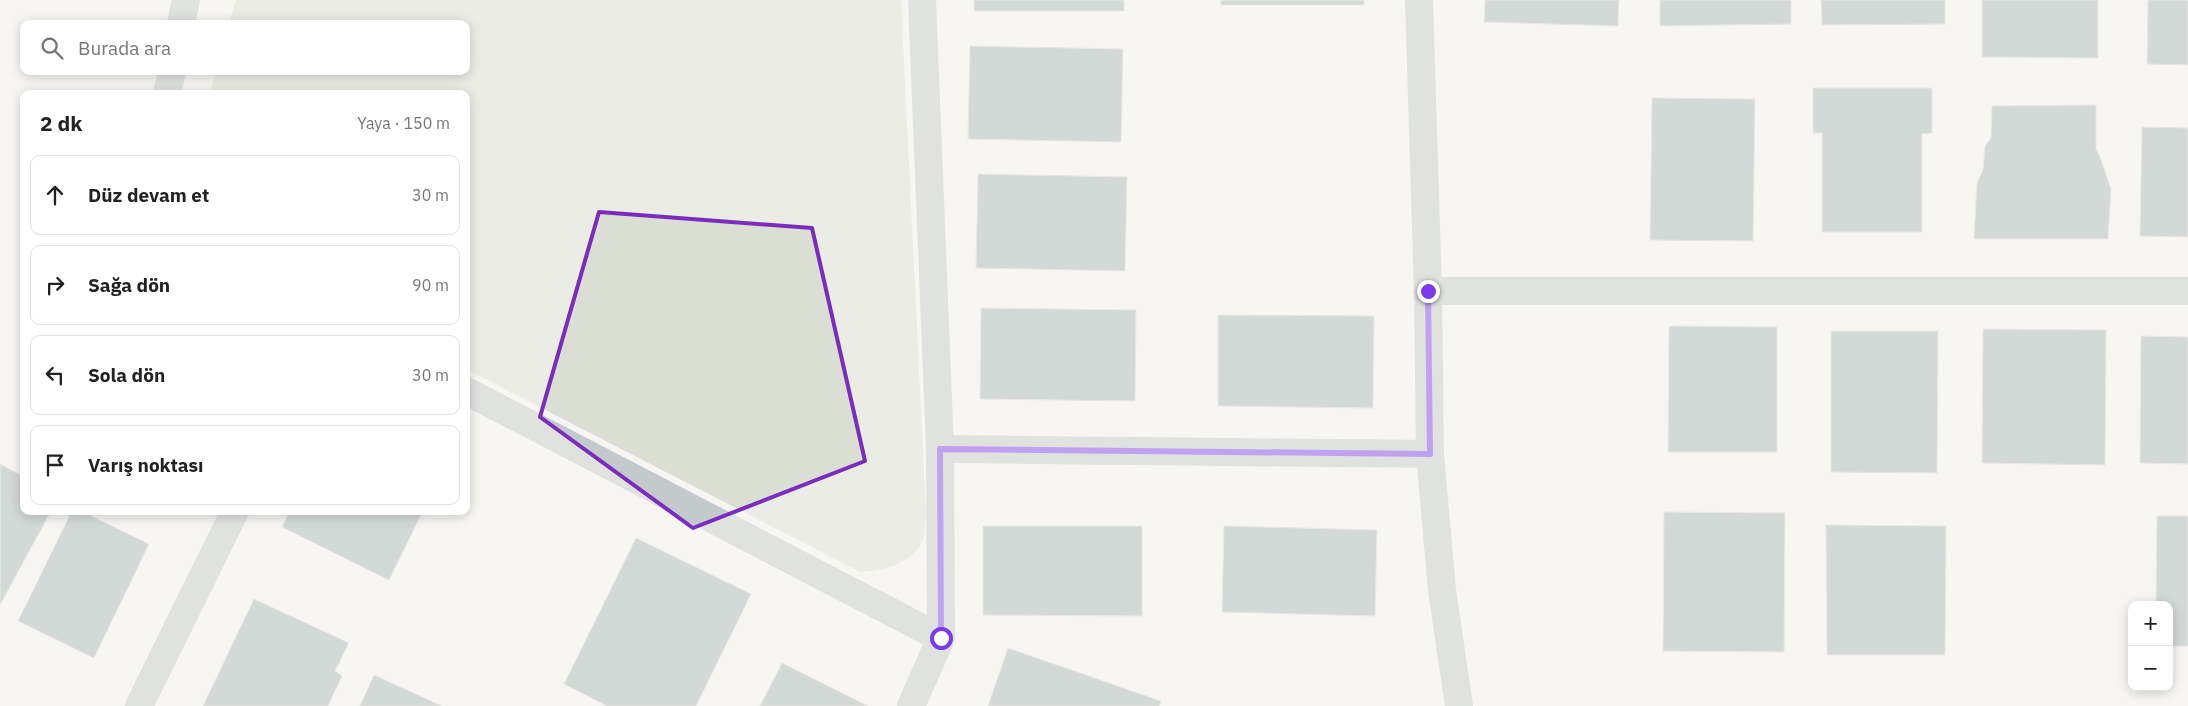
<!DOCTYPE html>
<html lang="tr">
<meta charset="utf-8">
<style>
:root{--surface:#fff;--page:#f6f6f6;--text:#222;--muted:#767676;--line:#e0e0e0}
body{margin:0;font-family:"IBM Plex Sans",sans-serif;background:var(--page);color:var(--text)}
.controls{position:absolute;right:15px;bottom:15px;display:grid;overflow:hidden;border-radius:10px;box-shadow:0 2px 12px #0003}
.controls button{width:45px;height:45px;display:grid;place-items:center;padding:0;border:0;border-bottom:1px solid var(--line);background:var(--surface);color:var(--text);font:25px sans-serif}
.stop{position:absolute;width:15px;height:15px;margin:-11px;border:4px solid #7c3aed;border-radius:50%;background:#fff}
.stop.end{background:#7c3aed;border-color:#fff;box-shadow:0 1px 5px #0008}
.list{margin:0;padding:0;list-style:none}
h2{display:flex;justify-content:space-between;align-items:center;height:65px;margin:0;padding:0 20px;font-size:21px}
h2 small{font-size:16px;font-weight:400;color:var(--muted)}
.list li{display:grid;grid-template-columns:32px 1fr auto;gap:15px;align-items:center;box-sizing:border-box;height:80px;margin:0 10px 10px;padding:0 10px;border:1px solid var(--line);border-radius:10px}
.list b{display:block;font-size:19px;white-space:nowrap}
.list em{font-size:16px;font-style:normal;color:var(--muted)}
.icon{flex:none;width:28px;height:28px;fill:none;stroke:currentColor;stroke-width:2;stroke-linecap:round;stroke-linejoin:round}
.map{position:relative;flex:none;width:2188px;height:706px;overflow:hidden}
.search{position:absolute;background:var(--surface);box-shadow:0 2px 12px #0003;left:20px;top:20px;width:450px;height:55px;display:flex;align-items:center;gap:12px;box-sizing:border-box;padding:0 18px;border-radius:10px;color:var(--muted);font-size:19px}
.panel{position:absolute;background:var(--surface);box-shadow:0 2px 12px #0003;left:20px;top:90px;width:450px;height:425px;border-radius:10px}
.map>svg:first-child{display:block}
.green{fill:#dbdfd3}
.building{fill:#a7b6b7;stroke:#d8d7d5}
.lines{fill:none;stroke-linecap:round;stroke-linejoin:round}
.minor{stroke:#c4cacb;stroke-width:28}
.route{stroke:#7c3aed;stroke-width:6}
.marked{fill:none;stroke:#7b2cbf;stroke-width:4;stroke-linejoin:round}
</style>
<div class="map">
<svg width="2188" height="706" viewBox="0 0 2188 706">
<rect width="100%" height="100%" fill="#f7f5f3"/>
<path class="green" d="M236 0H901L926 514C925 522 925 534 922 541 911 564 883 571 860 572L466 369V94H210L216 71H466V24H229Z"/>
<path class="building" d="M974 0H1124V11H974Z
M1221 0H1364V5H1221Z
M1485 0H1619L1618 26 1484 22Z
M1660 0H1791V24L1660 26Z
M1821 0H1945V24L1822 25Z
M1982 0H2098V58L1982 57Z
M2148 0H2188V65L2147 64Z
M970 46 1123 49 1121 142 968 139Z
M1813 88H1932V133L1922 134V232H1822V133H1813Z
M1652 98 1755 99 1753 241 1650 240Z
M2096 105V149L2100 157 2111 189 2108 239H1974L1977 183 1983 170 1985 146 1991 138 1992 106Z
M2142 127 2188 128V237L2140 236Z
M978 174 1127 177 1125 271 976 268Z
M981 308 1136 310 1135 401 980 399Z
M1218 315 1374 316 1373 408 1218 406Z
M1669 326 1777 327V452H1668Z
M1983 329 2106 330 2105 465 1982 463Z
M1831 331H1938L1937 473 1831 472Z
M2141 336 2188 337V464L2140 463Z
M0 464 24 477V511H51L0 605Z
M72 511H81L149 544 94 658 18 621Z
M290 511H423L389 580 282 527Z
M1664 512 1785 513 1784 652 1663 651Z
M2157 516H2188V646H2169V605H2156Z
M1826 525 1946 526 1945 655H1827Z
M983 526H1142V616L983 615Z
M1224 526 1377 530 1375 616 1222 612Z
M636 538 751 594 696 706H607L564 684Z
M254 599 349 643 335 671 342 676 328 706H203Z
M1008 648 1161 701 1159 706H988Z
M782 663 868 706H760Z
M374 675 442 706H360Z"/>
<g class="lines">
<path class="minor" d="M1419 0 1428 291 1430 454 1442 590 1459 706
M181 24 186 0
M167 94 172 71
M1428 291H2188
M466 391 941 638
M940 449 1430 454
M139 706 235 511
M911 706 941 638 940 449 922 0"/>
</g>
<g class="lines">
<path class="route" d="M941 638 940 449 1430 454 1428 291"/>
</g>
<path d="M0 0H2188V706H0ZM599 212 812 228 865 461 693 528 540 417Z" fill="#f7f5f3" fill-opacity=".55" fill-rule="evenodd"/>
<path class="marked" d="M599 212 812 228 865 461 693 528 540 417Z"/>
</svg>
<div class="controls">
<button>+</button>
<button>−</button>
</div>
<div class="stop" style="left:941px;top:638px"></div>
<div class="stop end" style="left:1428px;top:291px"></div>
<div class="search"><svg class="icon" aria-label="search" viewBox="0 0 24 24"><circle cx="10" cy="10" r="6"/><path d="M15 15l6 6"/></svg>Burada ara</div>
<section class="panel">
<h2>2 dk<small>Yaya · 150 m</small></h2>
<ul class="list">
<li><svg class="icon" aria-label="ahead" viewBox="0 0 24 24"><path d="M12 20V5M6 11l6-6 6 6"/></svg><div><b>Düz devam et</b></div><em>30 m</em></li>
<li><svg class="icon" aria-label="right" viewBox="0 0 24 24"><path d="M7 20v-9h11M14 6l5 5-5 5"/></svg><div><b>Sağa dön</b></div><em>90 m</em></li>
<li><svg class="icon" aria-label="left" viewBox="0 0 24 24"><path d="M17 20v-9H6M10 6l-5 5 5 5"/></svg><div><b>Sola dön</b></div><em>30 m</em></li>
<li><svg class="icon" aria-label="arrive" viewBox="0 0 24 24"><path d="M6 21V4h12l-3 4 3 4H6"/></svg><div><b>Varış noktası</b></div></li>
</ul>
</section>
</div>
